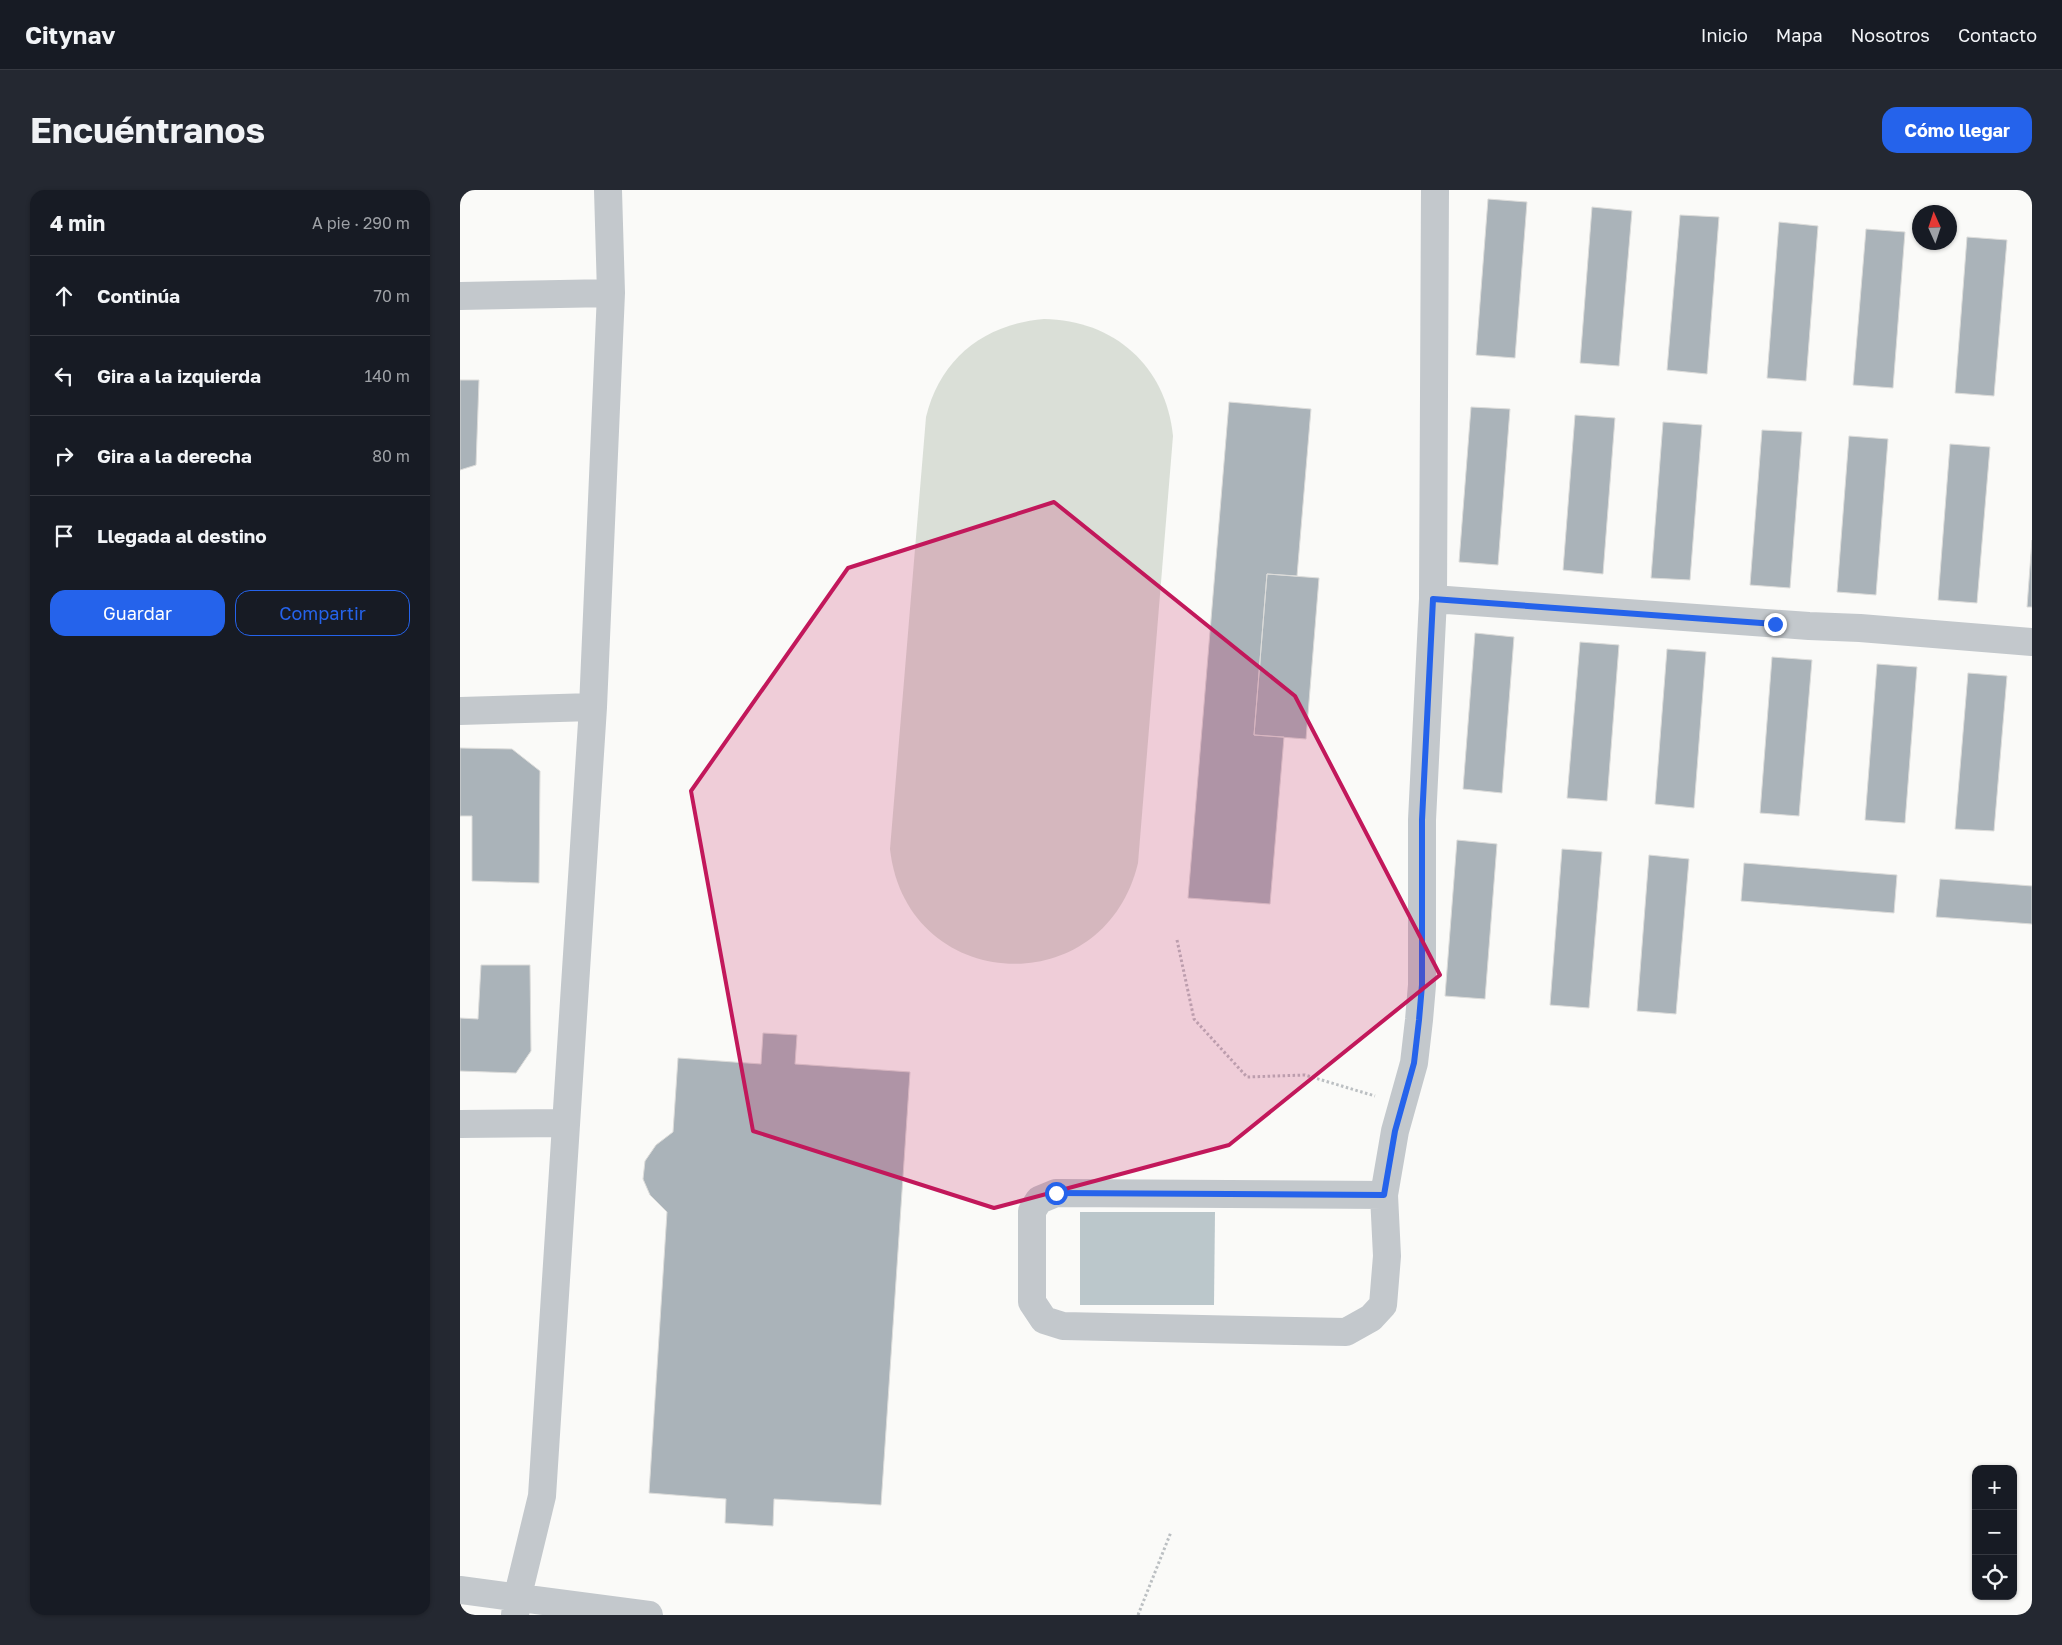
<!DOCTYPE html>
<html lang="es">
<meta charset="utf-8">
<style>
:root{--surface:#171b24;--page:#242831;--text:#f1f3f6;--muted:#9ea1a6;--line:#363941;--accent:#2563eb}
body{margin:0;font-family:"Golos Text",sans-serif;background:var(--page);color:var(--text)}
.controls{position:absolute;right:15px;bottom:15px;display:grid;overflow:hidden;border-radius:10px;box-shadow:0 1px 4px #0004}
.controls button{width:45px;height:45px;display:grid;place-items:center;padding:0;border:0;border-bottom:1px solid var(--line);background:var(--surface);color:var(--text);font:25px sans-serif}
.compass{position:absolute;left:1452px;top:15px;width:45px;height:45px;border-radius:50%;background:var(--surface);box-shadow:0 1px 4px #0004;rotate:357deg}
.stop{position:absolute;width:15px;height:15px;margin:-11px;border:4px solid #2563eb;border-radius:50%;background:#fff}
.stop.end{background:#2563eb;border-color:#fff;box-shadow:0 1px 5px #0008}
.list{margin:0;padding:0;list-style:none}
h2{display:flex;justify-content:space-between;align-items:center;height:65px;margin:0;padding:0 20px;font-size:21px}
h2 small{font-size:16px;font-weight:400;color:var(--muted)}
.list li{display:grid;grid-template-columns:32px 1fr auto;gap:15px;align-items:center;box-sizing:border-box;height:80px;padding:0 20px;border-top:1px solid var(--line)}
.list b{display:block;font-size:19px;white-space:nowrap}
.list em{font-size:16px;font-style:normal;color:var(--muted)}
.actions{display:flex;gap:10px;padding:15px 20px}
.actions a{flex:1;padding:11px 0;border:1px solid var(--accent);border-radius:15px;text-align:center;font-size:18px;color:var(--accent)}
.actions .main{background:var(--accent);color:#fff}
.icon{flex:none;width:28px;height:28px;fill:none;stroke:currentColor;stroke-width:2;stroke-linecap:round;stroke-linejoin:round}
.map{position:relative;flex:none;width:1572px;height:1425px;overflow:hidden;border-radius:15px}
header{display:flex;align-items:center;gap:30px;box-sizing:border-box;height:70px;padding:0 25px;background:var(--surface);border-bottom:1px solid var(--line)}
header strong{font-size:24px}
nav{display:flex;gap:28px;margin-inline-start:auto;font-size:18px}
.intro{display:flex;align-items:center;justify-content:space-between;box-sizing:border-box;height:120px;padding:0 30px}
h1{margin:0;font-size:35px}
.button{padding:12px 22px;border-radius:15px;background:var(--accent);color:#fff;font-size:18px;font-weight:700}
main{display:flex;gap:30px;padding:0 30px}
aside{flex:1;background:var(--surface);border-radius:15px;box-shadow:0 1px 4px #0004}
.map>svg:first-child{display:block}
.green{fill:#dadfd7}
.water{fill:#bbc7cb}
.building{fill:#aab3b9;stroke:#dcdcda}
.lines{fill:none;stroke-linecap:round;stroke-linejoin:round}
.path{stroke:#bbbfc2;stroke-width:3;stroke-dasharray:2.5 2.5;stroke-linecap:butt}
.minor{stroke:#c3c8cc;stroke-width:28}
.route{stroke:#2563eb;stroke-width:6}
.marked{fill:#c2185b;fill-opacity:0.2;stroke:#c2185b;stroke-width:4;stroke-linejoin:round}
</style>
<header>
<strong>Citynav</strong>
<nav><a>Inicio</a><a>Mapa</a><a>Nosotros</a><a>Contacto</a></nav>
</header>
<div class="intro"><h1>Encuéntranos</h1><a class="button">Cómo llegar</a></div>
<main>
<aside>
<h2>4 min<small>A pie · 290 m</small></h2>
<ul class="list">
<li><svg class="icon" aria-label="ahead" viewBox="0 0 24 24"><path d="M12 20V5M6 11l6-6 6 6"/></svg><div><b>Continúa</b></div><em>70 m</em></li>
<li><svg class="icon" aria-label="left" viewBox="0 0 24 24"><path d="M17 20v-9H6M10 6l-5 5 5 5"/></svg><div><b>Gira a la izquierda</b></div><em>140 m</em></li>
<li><svg class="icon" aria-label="right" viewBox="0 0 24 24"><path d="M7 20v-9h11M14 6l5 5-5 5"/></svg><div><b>Gira a la derecha</b></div><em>80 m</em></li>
<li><svg class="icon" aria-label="arrive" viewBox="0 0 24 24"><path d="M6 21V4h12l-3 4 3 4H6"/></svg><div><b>Llegada al destino</b></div></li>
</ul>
<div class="actions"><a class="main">Guardar</a><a>Compartir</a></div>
</aside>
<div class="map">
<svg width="1572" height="1425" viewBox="0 0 1572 1425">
<rect width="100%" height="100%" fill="#fafaf8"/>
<path class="green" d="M584 129C654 130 706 176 713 246L678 673C644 815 446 804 430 659L466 227C480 169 524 134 584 129Z"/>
<path class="water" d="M620 1022H755L754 1115H620Z"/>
<path class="building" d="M1028 9 1067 12 1055 168 1016 165Z
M1132 17 1172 21 1159 176 1120 173Z
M1220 25 1259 27 1247 184 1207 180Z
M1319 32 1358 36 1346 191 1307 188Z
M1406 39 1445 42 1433 198 1393 195Z
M1507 47 1547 50 1534 206 1495 203Z
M0 190H19L16 275 0 280Z
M769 212 851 219 837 386 807 384 794 545 824 547 810 714 728 708Z
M1011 217 1050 219 1038 375 999 372Z
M1115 225 1155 228 1143 384 1103 380Z
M1203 232 1242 235 1230 390 1191 388Z
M1302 240 1342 242 1330 398 1290 395Z
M1389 246 1428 249 1416 405 1377 402Z
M1490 254 1530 257 1517 413 1478 410Z
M1572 350V417H1567Z
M807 384 859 388 846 549 794 545Z
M1015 443 1054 447 1042 603 1003 599Z
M1120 452 1159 455 1147 611 1107 608Z
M1207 459 1246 462 1234 618 1195 614Z
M1312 467 1352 470 1339 626 1300 623Z
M1417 474 1457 477 1445 633 1405 630Z
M1508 483 1547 486 1534 641 1495 639Z
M0 558 52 559 80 581 79 693 12 691V626H0Z
M997 650 1037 654 1025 809 985 806Z
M1102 659 1142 662 1129 818 1090 815Z
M1189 665 1229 669 1216 824 1177 821Z
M1284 673 1437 685 1434 723 1281 711Z
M1480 689 1572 696V734L1476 727Z
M21 775H70L71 861 56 883 0 881V828L18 829Z
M303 843 337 845 335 874 450 882 421 1315 314 1309 313 1336 265 1333 266 1309 189 1303 207 1022 190 1005 183 989 185 971 196 955 213 942 218 868 301 874Z"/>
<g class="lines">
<path class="path" d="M717 750 734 829 787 887 845 885 915 906
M678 1425 711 1342"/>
<path class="minor" d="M0 106 151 103
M973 409 1349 436 1400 438 1572 452
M0 521 133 517
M0 934 106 933
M924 1005 596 1003 579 1010 572 1021V1112L584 1130 603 1136 886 1142 911 1128 923 1115 927 1066 924 1005 935 941 954 873 959 830 962 795V630L973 409 975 0
M0 1400 189 1425
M55 1425 57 1409 82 1306 133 517 151 103 148 0"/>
</g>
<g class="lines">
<path class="route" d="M596 1003 924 1005 935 941 954 873 959 830 962 795V630L973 409 1315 434"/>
</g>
<path class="marked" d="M594 312 835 506 980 785 769 955 534 1018 293 941 231 601 388 378Z"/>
</svg>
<div class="controls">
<button>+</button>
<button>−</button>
<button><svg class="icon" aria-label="locate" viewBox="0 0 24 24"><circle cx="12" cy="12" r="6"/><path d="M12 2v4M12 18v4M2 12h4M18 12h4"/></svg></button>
</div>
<svg class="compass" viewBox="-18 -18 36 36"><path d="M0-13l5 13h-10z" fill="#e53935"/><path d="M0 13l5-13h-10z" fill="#9ea1a6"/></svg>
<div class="stop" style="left:596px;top:1003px"></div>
<div class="stop end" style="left:1315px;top:434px"></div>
</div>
</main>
